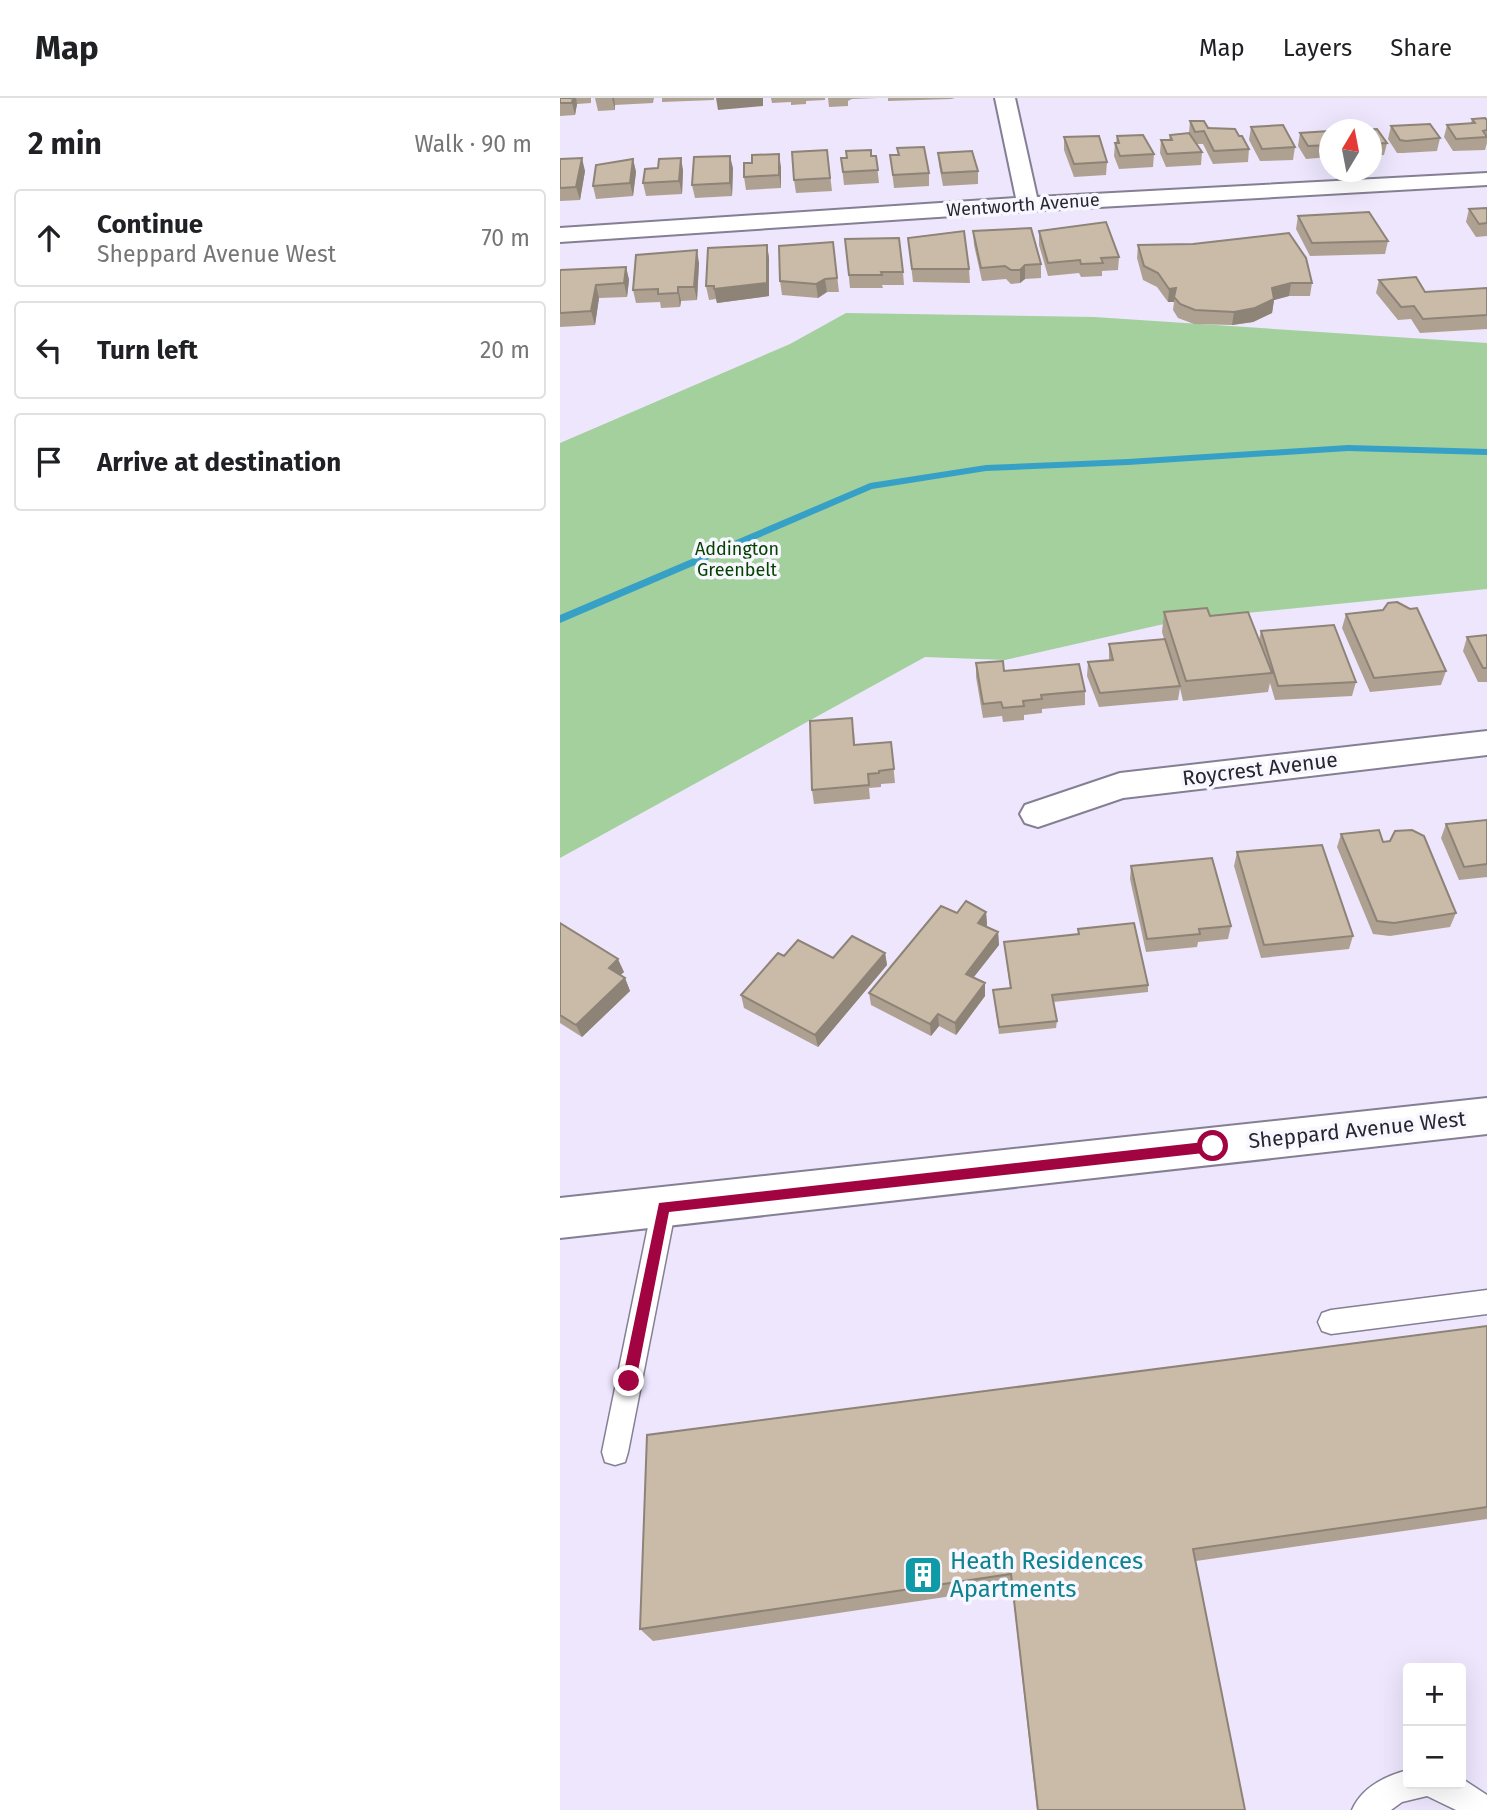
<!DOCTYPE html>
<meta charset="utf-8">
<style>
:root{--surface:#fff;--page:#f2f2f2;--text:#202124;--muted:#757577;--line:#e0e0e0}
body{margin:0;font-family:"Fira Sans",sans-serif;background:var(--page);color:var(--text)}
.controls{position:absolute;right:21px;bottom:21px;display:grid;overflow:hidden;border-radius:7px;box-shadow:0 7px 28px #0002}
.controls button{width:63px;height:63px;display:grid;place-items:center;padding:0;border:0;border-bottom:2px solid var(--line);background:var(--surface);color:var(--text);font:35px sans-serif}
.compass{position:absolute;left:759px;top:21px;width:63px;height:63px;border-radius:50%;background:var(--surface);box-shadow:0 7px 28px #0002;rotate:10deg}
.stop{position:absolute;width:21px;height:21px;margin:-16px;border:5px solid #a10441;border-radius:50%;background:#fff}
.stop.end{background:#a10441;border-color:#fff;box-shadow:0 2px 7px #0008}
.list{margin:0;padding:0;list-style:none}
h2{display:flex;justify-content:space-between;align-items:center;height:91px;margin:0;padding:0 28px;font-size:30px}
h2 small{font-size:23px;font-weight:400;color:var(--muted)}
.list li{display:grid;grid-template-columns:46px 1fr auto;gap:21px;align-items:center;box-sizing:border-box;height:98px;margin:0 14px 14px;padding:0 14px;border:2px solid var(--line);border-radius:7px}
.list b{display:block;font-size:26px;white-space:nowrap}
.list p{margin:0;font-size:23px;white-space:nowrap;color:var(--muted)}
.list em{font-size:23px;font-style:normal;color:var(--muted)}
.icon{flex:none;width:38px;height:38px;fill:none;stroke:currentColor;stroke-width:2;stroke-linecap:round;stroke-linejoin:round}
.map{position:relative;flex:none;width:927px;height:1712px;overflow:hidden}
header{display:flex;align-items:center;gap:42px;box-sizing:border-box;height:98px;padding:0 35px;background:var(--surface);border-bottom:2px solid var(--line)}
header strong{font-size:33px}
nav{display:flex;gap:38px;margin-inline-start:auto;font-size:24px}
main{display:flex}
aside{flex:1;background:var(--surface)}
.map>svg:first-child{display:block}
.green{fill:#a3d09c}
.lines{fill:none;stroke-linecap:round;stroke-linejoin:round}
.stream{fill:#37a0c7;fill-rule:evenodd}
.lane-casing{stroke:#857f93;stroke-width:3}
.street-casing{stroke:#857f93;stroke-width:4}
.secondary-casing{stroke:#857f93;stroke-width:4}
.lane{fill:#fff;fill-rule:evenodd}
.street{fill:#fff;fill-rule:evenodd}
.secondary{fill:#fff;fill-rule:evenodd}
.wall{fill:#aea191}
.shaded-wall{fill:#8d8376}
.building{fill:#cabba9;stroke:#8d8376;stroke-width:2}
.route{fill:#a10441}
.labels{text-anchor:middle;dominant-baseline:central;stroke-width:7;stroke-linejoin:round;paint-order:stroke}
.far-street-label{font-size:18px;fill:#27252d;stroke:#f8f6ff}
.far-park-label{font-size:18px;fill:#054200;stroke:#f8f6ff}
.street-label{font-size:21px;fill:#27252d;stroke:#f8f6ff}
.near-culture-label{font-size:24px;fill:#0d838f;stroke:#f8f6ff;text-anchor:start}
</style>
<header>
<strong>Map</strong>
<nav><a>Map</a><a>Layers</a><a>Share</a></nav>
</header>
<main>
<aside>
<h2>2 min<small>Walk · 90 m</small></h2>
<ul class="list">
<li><svg class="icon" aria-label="ahead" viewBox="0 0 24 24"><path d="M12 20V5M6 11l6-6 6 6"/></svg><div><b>Continue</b><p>Sheppard Avenue West</p></div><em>70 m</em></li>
<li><svg class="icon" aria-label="left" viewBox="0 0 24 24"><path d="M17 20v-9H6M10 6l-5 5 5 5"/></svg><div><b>Turn left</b></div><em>20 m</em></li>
<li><svg class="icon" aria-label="arrive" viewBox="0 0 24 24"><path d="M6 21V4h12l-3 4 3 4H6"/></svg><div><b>Arrive at destination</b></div></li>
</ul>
</aside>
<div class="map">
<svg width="927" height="1712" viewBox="0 0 927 1712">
<rect width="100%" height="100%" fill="#ede6fd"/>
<path class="green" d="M286 215 534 219 927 245V491L626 521 445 562 365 559 0 760V345L230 246Z"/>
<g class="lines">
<path class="stream" d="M788 347 927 351V357L788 353 568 367 426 373 312 391 0 525V517L310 385 426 367 568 361Z"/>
<g class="lane-casing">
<path id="lane" d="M104 1098 112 1101 116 1109 68 1354 65 1364 55 1367 45 1364 42 1354 92 1109 96 1101Z
M927 1192V1216L771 1236 762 1233 758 1224 762 1215 771 1212Z
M848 1672V1686H901V1680L927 1697V1712H896L867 1698 842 1704 831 1712H792C802 1689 825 1678 848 1672Z"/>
</g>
<g class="street-casing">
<path id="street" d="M435 0H455L477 99 927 75V87L468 113 0 144V130L456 100Z
M927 633V657L563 700 478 729 465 725 460 716 465 707 560 675Z"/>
</g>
<g class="secondary-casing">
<path id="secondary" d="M927 1000V1036L0 1140V1100Z"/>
</g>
<use href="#lane" class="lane"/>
<use href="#street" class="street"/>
<use href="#secondary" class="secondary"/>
</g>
<path class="wall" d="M0 0H31V5L17 6 15 17 0 18Z
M35 0H94L93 5 55 7V12L38 13Z
M102 0H154V2L102 4Z
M211 0H265V2L246 3V6L231 7V4L212 5Z
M268 0H318L292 1 288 3V8L269 9Z
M328 0H395L391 1 328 3Z
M912 21 927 22V45L925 52 893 53 884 39 887 27 911 25Z
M630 23 679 38 689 51 688 64 653 66 643 46H637L642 54 641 67 606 69 600 55 601 42H609L610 37 629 35Z
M831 28 880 40 877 53 843 55H837L828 41Z
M691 29 735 49 733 62 700 63 689 42Z
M811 32 827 45 824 57 811 58Z
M769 33V59L746 61 738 48 740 35Z
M557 38 594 56 593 69 559 71 554 58 555 45H556Z
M504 39 547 64 546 77 514 79 504 52Z
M337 50 369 75V88L334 90 330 57H338Z
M267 52 272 93 236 95 234 82Z
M378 55 418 73V86L383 88 379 67Z
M316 58 319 85 284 87 281 60Z
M0 61 25 73 20 102 0 103Z
M73 61 76 74 73 98 36 101 33 88Z
M221 69V90L186 92 184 79Z
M98 70 123 72 122 96 86 98 83 85Z
M173 70 172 98 135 100 132 87Z
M927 110V138L916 139 906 124 909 111Z
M738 118 828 143 825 156 750 158 736 131Z
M413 133 481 166V180L465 181 460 185 451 186 446 181 422 183 414 147Z
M479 133 559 159 558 172 542 173V178L521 179 519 175 488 178 479 147Z
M348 140 409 171 410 185 353 184Z
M285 141 343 174 344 187H322L323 190H290Z
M273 144 279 194H267L258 200 222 197 220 183Z
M207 147 209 160V198L157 205 156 201 149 202 146 188Z
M578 147 752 185 750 198H729L714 202 712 215 693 224 672 227 634 226 618 220 613 212 614 204H608L597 189 583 182 577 160Z
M139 165 137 202 121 203 120 209 101 210 100 204 76 205 73 192Z
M66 169 69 182 67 199 39 200 35 227 0 229V172Z
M819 182 865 194 927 190V231L860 235 851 221 838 222 816 195Z
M604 514 650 518 699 542 701 533 796 584 792 598 715 602 710 585 708 594 623 603 620 590 618 602 539 609 527 578 528 564 549 562V546L604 541 602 534Z
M786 516 886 573 881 587 810 594 782 530Z
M927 537V584H918L903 553 907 539Z
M416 565 525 593V607L482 611V615L464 617V622L443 624 442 618 423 620 416 579Z
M294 634 295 647 331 644 335 685 321 686V689L309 690 310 701 254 706 252 692Z
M927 722V779L899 782 881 740 886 726Z
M781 736 823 744 896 815 890 829 830 838 813 836 777 749Z
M677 754 793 838 789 851 701 860 674 768Z
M571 768 671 828 668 841 638 844 637 849 586 854 570 781Z
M426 814 427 827 426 829 438 834 439 847 413 880 425 898 396 937 379 928 371 938 311 907 309 895 397 815Z
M0 825 64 874 60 877 65 880 70 893 22 939 0 925Z
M518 831 588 887V894L493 904 497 923 496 930 439 936 433 892 450 890 444 844 518 837Z
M325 855 327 867 258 949 184 910 181 897 224 858 273 860Z
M927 1228V1421L636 1463 685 1712H477L452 1489 93 1543 80 1531Z"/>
<path class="shaded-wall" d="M13 0H16L17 6 15 17 12 5Z
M52 0H54L55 7V12Z
M156 0H203V8L158 12Z
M219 56 221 69V90L219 77Z
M170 58 173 70 172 98 170 85Z
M22 60 25 73 20 102 16 89Z
M121 60 123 72 122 96 119 83Z
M73 61 76 74 73 98 70 85Z
M207 147 209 160V198L157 205 154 191Z
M137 152 139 165 137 202 134 189Z
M465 167V181L460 185V172Z
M66 169 69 182 67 199 64 185Z
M265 181 267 194 258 200 256 186Z
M731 185 729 198 714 202 712 215 693 224 672 227 674 214 712 190Z
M36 187 39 200 35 227 31 213Z
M118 189 121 203 120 209 118 195Z
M616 190 614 204H608L609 191Z
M426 814 427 827 418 838V825Z
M438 834 439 847 406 889V876Z
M325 855 327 867 258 949 255 937Z
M58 861 64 874 54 883 49 870Z
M65 880 70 893 22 939 16 927Z
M425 885V898L396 937 395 925Z
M378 916 379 928 371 938 370 926Z"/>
<path class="building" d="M0 0H13L12 5H0Z
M925 20 927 22V32L923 33 927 39 896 41 887 27 915 25 912 21Z
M630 23H644L648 30 675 31 679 38H682L689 51 654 53 644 33 635 34Z
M870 26 880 40 846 43 840 42 831 28Z
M723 27 735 49 702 51 691 29Z
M817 31 827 45 811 46V32H801Z
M769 33V47L748 48 740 35Z
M629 35 642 54 607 56 601 42H612L610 37Z
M583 37 594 56 560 58 555 45H559L557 38Z
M539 38 547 64 514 66 504 39Z
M364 49 369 75 333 77 330 57H339L337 50Z
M267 52 270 80 234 82 232 54Z
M311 52V58H316L318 72 283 74 281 60H287L286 53Z
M412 53 418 73 382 75 378 55Z
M219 56V77L184 79V65H192V57Z
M170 58V85L132 87 134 59Z
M22 60 16 89 0 90V61Z
M121 60 119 83 83 85 85 71 98 70 99 61Z
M73 61 70 85 33 88 36 67Z
M927 110V125L919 126 909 111Z
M809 114 828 143 752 145 738 118Z
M546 124 559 159 541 160 543 165 521 166 520 162 488 165 479 133Z
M471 130 481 166 465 167 460 172H451L445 168 421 170 413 133Z
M404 133 409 171H352L348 140Z
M729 135 746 160 752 185H731L712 190 714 201 695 210 674 214 635 212 620 206 614 199 616 190 609 191 598 175 584 168 578 147 633 146Z
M339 140 343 174H321L322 177H289L285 141Z
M273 144 277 180 265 181 256 186 220 183 219 148Z
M207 147V185L154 191V188H146L148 150Z
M137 152 134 189H118V195L98 196V191L73 192 76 157Z
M66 169 64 185 36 187 31 213 0 215V172Z
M856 179 865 194 927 190V217L863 221 854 208 841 209 819 182Z
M837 504 850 511 857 510 886 573 814 580 786 516 823 512 828 505Z
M647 510 650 518 688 514 712 575 626 583 604 514Z
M774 527 796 584 718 588 701 533Z
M927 537V570H923L907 539Z
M605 541 620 588 540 595 528 564 553 562 549 546Z
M443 563 444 573 519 566 525 593 481 597 482 601 463 603 464 608 443 610 441 604 423 606 416 565Z
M292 620 294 647 331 644 334 671 319 673V675L308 676 309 687 252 692 250 623Z
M927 722V766L904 769 886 726Z
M819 732 823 744 830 743 835 733 852 732 864 738 896 815 834 825 817 823 781 736Z
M762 747 793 838 704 847 677 754Z
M652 760 671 828 639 831 640 836 587 841 571 768Z
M406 803 426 814 418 825 438 834 406 876 425 885 395 925 378 916 370 926 309 895 381 808 397 815Z
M0 825 58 861 49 870 65 880 16 927 0 917Z
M574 825 588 887 492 897 497 923 439 929 433 892 451 890 444 844 519 836 518 831Z
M292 838 325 855 255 937 181 897 218 855 224 858 238 842 273 860Z
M927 1228V1409L633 1451 685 1712H478L451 1476 80 1531 87 1337Z"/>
<path class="route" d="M653 1043 659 1048 653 1054 109 1114 76 1283 69 1290 62 1283 99 1105Z"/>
<defs>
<g id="building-square" transform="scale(2.0125)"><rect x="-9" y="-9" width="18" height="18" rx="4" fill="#0f9aa8" stroke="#f8f6ff"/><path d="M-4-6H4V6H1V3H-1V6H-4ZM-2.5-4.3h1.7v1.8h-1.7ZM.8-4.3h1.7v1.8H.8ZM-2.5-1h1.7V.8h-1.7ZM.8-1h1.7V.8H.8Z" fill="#fff"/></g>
</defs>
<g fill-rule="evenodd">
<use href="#building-square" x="363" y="1477"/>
</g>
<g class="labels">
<g class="far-street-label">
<text transform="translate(463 107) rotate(-4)">Wentworth Avenue</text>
</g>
<g class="far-park-label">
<text x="177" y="451">Addington<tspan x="177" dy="21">Greenbelt</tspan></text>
</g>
<g class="street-label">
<text transform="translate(700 671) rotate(-7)">Roycrest Avenue</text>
<text transform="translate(797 1032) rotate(-6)">Sheppard Avenue West</text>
</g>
<g class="near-culture-label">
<text x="390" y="1463">Heath Residences<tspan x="390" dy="28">Apartments</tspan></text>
</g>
</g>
</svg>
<div class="controls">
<button>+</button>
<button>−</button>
</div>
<svg class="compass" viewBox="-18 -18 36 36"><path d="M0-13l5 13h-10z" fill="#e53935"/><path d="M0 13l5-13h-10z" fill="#757577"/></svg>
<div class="stop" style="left:653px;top:1048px"></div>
<div class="stop end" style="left:69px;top:1283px"></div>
</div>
</main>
